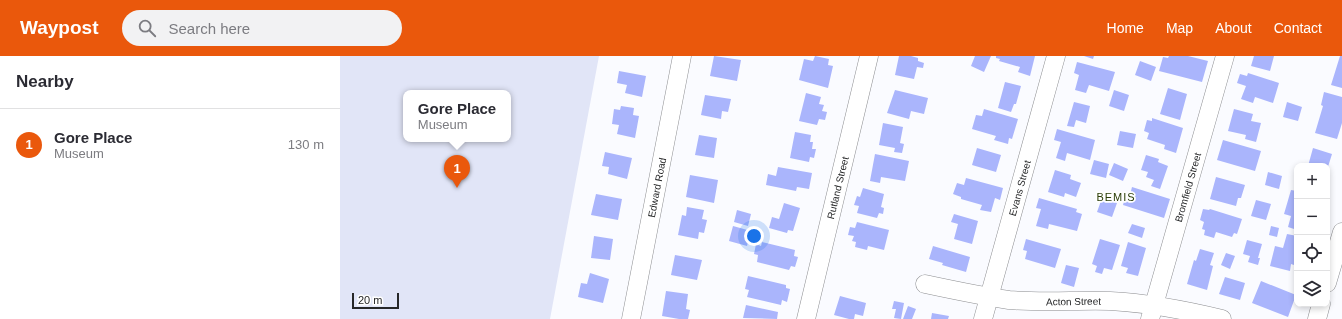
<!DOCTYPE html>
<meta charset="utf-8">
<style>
:root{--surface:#fff;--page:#f2f2f3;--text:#2b2b33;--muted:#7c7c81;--line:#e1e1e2;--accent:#ea580c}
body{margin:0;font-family:Helvetica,sans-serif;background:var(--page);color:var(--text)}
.controls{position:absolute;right:12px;bottom:12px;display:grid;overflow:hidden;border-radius:8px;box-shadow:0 2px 6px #0003}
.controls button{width:36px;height:36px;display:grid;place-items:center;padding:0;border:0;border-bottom:1px solid var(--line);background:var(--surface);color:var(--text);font:20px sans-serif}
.scale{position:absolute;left:12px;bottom:10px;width:47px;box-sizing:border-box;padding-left:4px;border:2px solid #262728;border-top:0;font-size:11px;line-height:14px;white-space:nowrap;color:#262728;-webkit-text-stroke:3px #fff;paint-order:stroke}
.you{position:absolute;left:414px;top:180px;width:14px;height:14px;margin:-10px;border:3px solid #fff;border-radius:50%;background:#1a73e8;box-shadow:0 0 0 6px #1a73e833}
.badge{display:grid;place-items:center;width:26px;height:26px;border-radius:50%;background:var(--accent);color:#fff;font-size:13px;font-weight:700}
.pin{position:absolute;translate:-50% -33px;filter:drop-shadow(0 1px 2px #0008)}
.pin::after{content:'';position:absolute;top:21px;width:14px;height:12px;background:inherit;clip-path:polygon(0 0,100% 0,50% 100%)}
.popup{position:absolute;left:63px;top:34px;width:108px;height:52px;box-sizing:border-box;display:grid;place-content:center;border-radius:8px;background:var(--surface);filter:drop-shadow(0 1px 3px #0005);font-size:13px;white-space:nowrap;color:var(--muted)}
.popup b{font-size:15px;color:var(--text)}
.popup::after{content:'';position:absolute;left:50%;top:100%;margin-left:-8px;border:8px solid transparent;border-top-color:var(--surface)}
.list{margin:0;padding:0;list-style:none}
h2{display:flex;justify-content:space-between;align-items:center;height:52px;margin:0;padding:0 16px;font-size:17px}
h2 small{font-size:13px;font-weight:400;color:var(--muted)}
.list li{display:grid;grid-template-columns:26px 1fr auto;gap:12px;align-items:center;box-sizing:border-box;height:72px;padding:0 16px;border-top:1px solid var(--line)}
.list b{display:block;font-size:15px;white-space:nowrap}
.list p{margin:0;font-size:13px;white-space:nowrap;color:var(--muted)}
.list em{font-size:13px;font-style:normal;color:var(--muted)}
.icon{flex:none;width:22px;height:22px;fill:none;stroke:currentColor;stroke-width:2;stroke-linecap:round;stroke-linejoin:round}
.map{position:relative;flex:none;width:1002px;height:263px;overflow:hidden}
header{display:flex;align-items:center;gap:24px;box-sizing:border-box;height:56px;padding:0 20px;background:var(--accent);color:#fff}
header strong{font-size:19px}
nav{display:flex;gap:22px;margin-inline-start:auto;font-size:14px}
.search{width:280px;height:36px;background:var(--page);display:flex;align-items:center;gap:10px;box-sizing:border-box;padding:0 14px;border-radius:22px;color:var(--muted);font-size:15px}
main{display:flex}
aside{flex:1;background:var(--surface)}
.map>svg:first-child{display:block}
.green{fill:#e1e5f7;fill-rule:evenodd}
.building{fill:#aab5fc}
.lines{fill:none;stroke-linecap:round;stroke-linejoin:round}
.minor-casing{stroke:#8d8e91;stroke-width:19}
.minor{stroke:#fff;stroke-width:18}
.labels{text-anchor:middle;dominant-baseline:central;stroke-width:3.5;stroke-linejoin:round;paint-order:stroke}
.street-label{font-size:10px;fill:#262728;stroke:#fff}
.neighbourhood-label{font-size:11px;letter-spacing:1px;fill:#2a3d06;stroke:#fff}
</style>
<header>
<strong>Waypost</strong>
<div class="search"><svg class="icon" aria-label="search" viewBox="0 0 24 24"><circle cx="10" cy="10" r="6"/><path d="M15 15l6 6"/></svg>Search here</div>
<nav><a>Home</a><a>Map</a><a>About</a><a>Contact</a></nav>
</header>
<main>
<aside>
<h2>Nearby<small></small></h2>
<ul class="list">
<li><span class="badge">1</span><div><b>Gore Place</b><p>Museum</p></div><em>130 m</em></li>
</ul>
</aside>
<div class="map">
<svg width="1002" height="263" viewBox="0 0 1002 263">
<rect width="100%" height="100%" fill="#fafbff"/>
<path class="green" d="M0 0H259L210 263H0ZM66 37H168V83H66Z"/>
<path class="building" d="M374 0 401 4 397 25 370 20Z
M475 0 489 3 488 9 493 10 488 32 459 24 464 3 473 5Z
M559 0H571L578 2V5L584 7 583 12 577 11 574 23 555 19Z
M635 0H651L644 16 631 10Z
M656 0H695L690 20 678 16 680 11 659 5 660 3 656 2Z
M744 0H754L753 3Z
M829 0H848L868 5 862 26 819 15 823 1 828 2Z
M914 0H934L930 15 911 10Z
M1000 0H1002V32L991 29Z
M800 5 816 11 811 25 795 19Z
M737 6 775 16 769 35 749 29 746 37 735 34 739 19 734 17Z
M279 15 306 20 302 41 285 37 287 29 277 27Z
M908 17 939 27 933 47 915 41 913 47 901 43 906 30 897 27 900 18 907 20Z
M665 26 681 30 676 48H674L671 56 658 52Z
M828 32 847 38 840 64 820 58Z
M555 34 588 42 584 58 571 55 569 63 547 57Z
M774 34 789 39 784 55 769 50Z
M984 36 1002 41V67L997 83 975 77 983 50 981 49Z
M466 37 481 41 479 48 484 49 482 55 487 56 485 64 479 63 477 69 459 65Z
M365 39 391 43 388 56 382 55 381 63 361 59Z
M734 46 750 50 746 67 736 64 734 71 727 70Z
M947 46 962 51 958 65 943 61Z
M281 50 294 52 293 59 299 60 295 82 277 78 279 69 272 68 274 53 280 54Z
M644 53 678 63 672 83 669 82 668 88 654 84 656 80 632 73 636 59 642 60Z
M894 53 913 58 911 65 921 67 916 86 905 83 906 79 888 75Z
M812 62 843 72 836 97 824 93 825 89 807 83 809 77 804 75 807 64 812 65Z
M543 67 563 71 560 87 564 88 562 97 554 96 555 92 539 89Z
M717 73 755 84 750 104 727 97 725 105 716 102 721 86 714 84Z
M780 75 796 78 793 92 777 89Z
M455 76 471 79 470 86H473L472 93H476L474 102 470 101 469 106 450 102Z
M359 79 377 82 374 102 355 99Z
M883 84 921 95 915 115 877 104Z
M637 92 661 99 656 116 632 109Z
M973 92 992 98 987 114V110H968Z
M265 96 292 102 287 123 268 118 269 111 262 110Z
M535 98 569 105 565 125 541 121 540 127 530 125Z
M806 99 819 103 818 106 828 110 820 133 811 130 814 124 806 121 808 116 801 114Z
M754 104 769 108 766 122 750 118Z
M774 107 788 113 783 125 769 119Z
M438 111 472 117 469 133 457 131 456 135 426 129 428 118 436 120Z
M715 114 731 119 730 123 741 127 736 141 725 137 724 141 708 136Z
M928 116 942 120 939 133 925 129Z
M350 119 378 124 374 147 346 141Z
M876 121 905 129 901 142H898L896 150 870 143Z
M626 122 663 132 660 144 655 142 651 156 640 154 642 149 621 143V141L613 138 617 127 624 129Z
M792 131 830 143 824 162 783 149 786 138 790 139Z
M523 132 544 138 541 151 544 152 543 158 539 157 537 162 517 157 519 150 514 149 517 140 520 141Z
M951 134 957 135V174L948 171 951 160 944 158Z
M256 138 282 143 278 164 251 159Z
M699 142 737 153 736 156 742 158 737 175 709 168 708 173 696 170 701 153 696 152Z
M762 142 777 147 772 161 757 156Z
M916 144 931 148 926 164 911 160Z
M444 147 460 152 453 175 448 174 447 177 429 172 432 161 439 163Z
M347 151 364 154 362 163 367 164 364 177 359 176 358 183 338 179 342 159 346 160Z
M863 153 869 154 870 153 902 163 897 178 894 177 892 181 876 176 874 182 864 179 865 174 862 173 864 166 860 164Z
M397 154 411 158 408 170 394 166Z
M614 158 638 165 632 188 614 183 618 168 611 166Z
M517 166 549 174 544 194 528 190 527 194 515 191 516 186 512 185 514 180 508 179 510 171 515 172Z
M792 168 805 172 802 182 788 177Z
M393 170 411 175 407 190 389 185Z
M931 170 939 172 937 181 929 179Z
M947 178 957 180V210L951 208 950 215 930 210 935 190 943 192Z
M254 180 273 183 270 204 251 202Z
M686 183 721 193 715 212 685 203 687 195 683 194Z
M760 183 780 189 772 214 764 212 762 218 755 216 757 210 752 208Z
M907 184 922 188 918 202H920L918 209 908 206 910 200 903 198Z
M422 186 455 194 454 200 458 201 455 211 451 210 449 214 417 206 418 199 414 198 416 188 421 190Z
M788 186 806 192 798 220 786 217 788 212 781 210Z
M593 190 630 201 626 216 602 209 603 207 589 203Z
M860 193 874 197 870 209 873 210 867 234 847 228 854 204 856 205Z
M886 197 895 200 890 213 881 209Z
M335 199 362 204 357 224 331 219Z
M726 209 739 212 734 231 721 227Z
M250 217 269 223 263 247 238 241 241 227 247 228Z
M408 220 446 229V232L450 233 447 246 442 244 441 249 407 241 409 234 405 233Z
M885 221 905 227 900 244 879 238Z
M921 225 956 239 948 261 912 247Z
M326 235 348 238 346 253 350 254 348 263H339L322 260Z
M500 240 526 247 523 260 515 258 514 263H509L494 259Z
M554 245 564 247 561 263 554 262 556 253H552Z
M406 249 438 256 437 263 403 262Z
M568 250 576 253 572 263H563Z
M592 257 609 260 608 263H591Z"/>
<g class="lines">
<g class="minor-casing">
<g id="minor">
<path d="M987 227 1002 176"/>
<path id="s1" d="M585 228C613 234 641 240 669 244 703 247 737 244 770 245 808 247 845 254 882 263"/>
<path id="s2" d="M291 263 342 0"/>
<path id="s3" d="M466 263 529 0"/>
<path id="s4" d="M643 263 716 0"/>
<path id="s5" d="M810 263 885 0"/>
<path d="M977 263 981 248"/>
</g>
</g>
<use href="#minor" class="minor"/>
</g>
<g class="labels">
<g class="street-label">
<text stroke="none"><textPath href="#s2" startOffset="134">Edward Road</textPath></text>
<text stroke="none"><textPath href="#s5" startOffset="137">Bromfield Street</textPath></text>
<text stroke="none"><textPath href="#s3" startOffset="135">Rutland Street</textPath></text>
<text stroke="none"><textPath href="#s4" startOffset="136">Evans Street</textPath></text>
<text stroke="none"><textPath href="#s1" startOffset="150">Acton Street</textPath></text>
</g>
<g class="neighbourhood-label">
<text x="776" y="141">BEMIS</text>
</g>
</g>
</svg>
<div class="controls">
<button>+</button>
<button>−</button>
<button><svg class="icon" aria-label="locate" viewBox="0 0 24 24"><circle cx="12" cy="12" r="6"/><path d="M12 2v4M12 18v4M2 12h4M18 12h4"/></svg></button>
<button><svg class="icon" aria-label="layers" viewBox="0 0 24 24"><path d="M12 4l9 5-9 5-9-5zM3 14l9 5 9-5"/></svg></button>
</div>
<div class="scale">20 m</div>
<div class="you"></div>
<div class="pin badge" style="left:117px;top:132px">1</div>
<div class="popup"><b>Gore Place</b>Museum</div>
</div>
</main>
